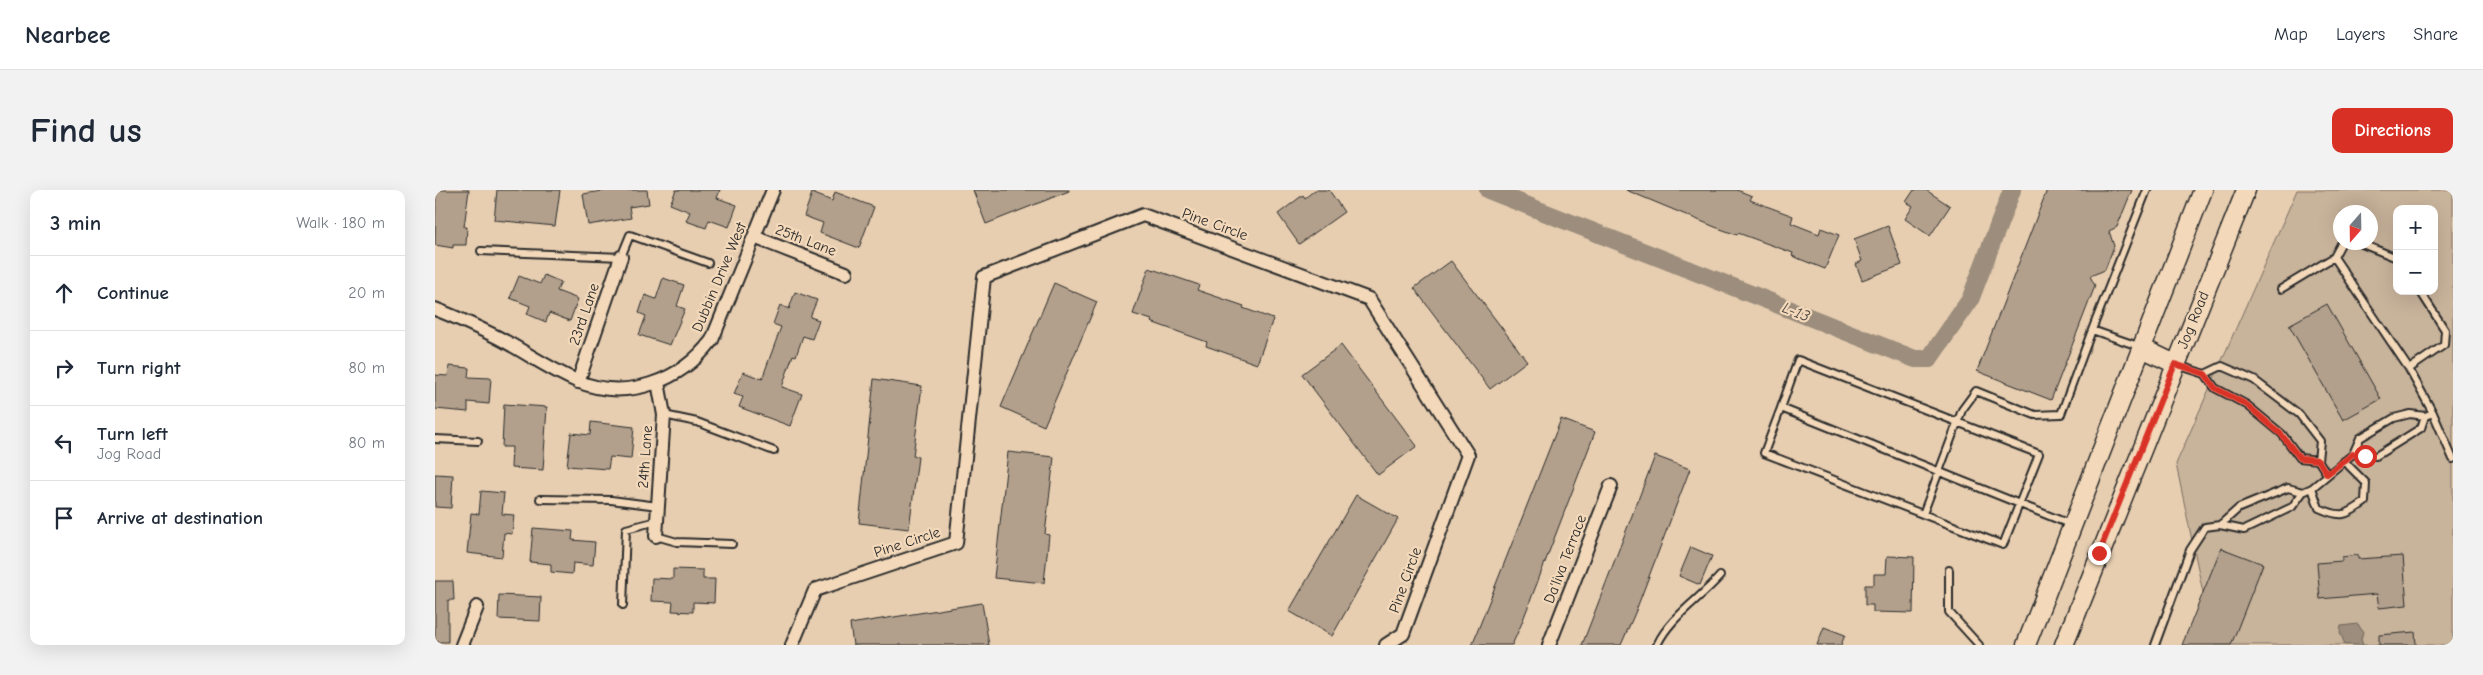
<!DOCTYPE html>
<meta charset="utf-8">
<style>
:root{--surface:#fff;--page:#f2f2f3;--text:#1f2937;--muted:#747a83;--line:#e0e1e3;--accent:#d93025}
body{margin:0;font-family:"Comic Neue",sans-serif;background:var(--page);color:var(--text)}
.controls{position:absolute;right:15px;top:15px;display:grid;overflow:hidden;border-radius:10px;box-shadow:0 5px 20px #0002}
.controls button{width:45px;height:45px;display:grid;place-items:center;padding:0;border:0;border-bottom:1px solid var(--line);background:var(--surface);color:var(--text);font:25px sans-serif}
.compass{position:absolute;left:1898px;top:15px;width:45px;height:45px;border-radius:50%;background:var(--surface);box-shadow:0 5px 20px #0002;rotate:200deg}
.stop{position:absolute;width:15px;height:15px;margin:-11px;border:4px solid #d93025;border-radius:50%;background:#fff}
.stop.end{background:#d93025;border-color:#fff;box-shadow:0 1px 5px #0008}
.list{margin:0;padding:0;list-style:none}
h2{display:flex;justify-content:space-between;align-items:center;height:65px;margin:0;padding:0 20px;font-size:21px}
h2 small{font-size:16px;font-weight:400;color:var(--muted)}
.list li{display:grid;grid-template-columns:32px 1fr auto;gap:15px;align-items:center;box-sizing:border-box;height:75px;padding:0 20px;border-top:1px solid var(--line)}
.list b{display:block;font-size:19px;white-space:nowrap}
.list p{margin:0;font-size:16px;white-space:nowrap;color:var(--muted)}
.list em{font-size:16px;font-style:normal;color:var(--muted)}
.icon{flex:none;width:28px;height:28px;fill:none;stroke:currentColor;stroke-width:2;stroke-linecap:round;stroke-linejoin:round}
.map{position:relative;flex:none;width:2018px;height:455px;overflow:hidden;border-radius:10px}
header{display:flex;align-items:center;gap:30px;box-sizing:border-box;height:70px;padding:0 25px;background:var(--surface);border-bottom:1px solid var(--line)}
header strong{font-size:24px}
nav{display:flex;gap:28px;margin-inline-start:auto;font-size:18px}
.intro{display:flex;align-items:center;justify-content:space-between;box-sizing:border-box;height:120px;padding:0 30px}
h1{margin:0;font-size:35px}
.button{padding:12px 22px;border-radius:10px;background:var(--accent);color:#fff;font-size:18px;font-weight:700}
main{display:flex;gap:30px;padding:0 30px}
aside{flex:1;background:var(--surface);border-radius:10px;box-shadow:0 5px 20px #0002}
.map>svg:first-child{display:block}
.green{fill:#c8b39b;stroke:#7a6f63;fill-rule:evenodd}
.water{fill:#9c8d7c;stroke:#6f665c}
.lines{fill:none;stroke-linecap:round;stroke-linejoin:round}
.canal{stroke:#9c8d7c;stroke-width:18}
.building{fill:#b2a08c;stroke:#2b2b2b}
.lane-casing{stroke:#2b2b2b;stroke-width:10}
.street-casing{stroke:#2b2b2b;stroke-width:16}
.secondary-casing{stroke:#2b2b2b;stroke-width:21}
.lane{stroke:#f3d9ba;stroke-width:6}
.street{stroke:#f3d9ba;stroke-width:12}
.secondary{stroke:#f3d9ba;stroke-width:18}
.route{stroke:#d93025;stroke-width:6}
.labels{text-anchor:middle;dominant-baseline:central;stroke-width:4.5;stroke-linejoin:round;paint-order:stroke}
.street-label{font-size:15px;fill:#2b2b2b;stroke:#f3d9ba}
.water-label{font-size:16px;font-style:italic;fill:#4d4843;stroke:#f3d9ba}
</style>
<header>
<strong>Nearbee</strong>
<nav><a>Map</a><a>Layers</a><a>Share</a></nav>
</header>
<div class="intro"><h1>Find us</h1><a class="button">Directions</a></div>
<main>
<aside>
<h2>3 min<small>Walk · 180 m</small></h2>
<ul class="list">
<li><svg class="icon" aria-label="ahead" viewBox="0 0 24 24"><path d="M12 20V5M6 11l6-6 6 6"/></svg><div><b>Continue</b></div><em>20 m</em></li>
<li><svg class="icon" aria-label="right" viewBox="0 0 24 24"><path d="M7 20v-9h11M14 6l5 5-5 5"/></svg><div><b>Turn right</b></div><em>80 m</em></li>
<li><svg class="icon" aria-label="left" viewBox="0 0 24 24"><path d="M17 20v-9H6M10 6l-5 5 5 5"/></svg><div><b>Turn left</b><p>Jog Road</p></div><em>80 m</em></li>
<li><svg class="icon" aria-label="arrive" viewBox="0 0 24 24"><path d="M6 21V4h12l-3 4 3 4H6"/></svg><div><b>Arrive at destination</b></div></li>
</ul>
</aside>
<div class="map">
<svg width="2018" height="455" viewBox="0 0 2018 455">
<rect width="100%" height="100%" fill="#e7ceb1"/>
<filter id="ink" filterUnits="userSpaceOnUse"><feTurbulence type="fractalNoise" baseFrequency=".02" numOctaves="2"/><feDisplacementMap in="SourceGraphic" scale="10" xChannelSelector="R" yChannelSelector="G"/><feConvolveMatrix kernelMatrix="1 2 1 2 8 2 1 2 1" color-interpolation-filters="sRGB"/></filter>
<g filter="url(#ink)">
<path class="green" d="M1862 0H2018V455H1779L1741 274ZM1962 19H1999V101H1962ZM1906 22H1936V52H1906Z"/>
<path class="water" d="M1923 434 1928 442 1926 449 1928 455H1910L1905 442 1906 436Z"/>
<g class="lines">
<path class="canal" d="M1053 0 1480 169H1494L1535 110 1577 0"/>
</g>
<path class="building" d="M1 0H34L29 37H32L31 55H18V58L0 55Z
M62 0H125L120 36 59 30Z
M174 0H212L214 14 194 17 196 28 153 35 148 4Z
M241 0H285L282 8 302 15 294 37 274 30 271 38 251 31 255 22 235 14Z
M538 0H634V1L551 34Z
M880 0H894L909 22 864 54 843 24 868 5 870 8Z
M1191 0H1302L1317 6 1315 10 1358 26 1356 33 1384 44 1386 38 1404 45 1390 79 1357 66 1358 63 1303 43 1302 45 1280 37Z
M1479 0H1491L1515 16 1495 46 1470 29 1478 16 1471 12Z
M1612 0H1697L1682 37 1674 41 1679 56 1670 80 1655 86 1660 96 1616 210 1542 181Z
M400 2 439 17 424 58 385 43 388 33 369 26 377 3 397 11Z
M1453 36 1467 75 1427 90 1421 74 1427 71 1419 49Z
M1016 71 1092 171 1055 199 979 98Z
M714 78 764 95 762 100 809 116 808 118 838 129 822 174 771 156 772 152 716 132 717 130 698 124Z
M109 85 126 92 122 101 143 109 135 131 114 123 111 132 92 124 95 116 75 108 84 86 105 94Z
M228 88 249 95 242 116 250 119 235 155 204 145 211 126 204 123 210 105 221 109Z
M619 93 662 112 609 236 566 217Z
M360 102 382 110 375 127 384 130 377 149 368 146 361 166 358 165 347 197 367 204 355 236 304 217 308 207 299 204 308 182 327 189 346 137 338 134 345 115 354 119Z
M1892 114 1946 209 1908 230 1854 135Z
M906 155 982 256 943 285 867 184Z
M14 176 34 178 33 187 56 188 54 214 33 212V222L0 219V185L13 186Z
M439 189 487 196 478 266 483 267 474 339 424 333Z
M69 214 112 217 108 280 76 278 77 257H67Z
M1126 229 1160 242 1086 435 1077 455H1037Z
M156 232 199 237 196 269 175 267 173 279 132 276 136 243 155 245Z
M573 262 619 267 610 344 614 345 609 393 559 388Z
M1220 266 1255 279 1200 423 1186 455H1147Z
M0 284 18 285 16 318 0 317Z
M46 301 69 303 67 324 79 325 77 344 69 343 67 367 32 363 36 323 44 324Z
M921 305 963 329 897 446 854 421Z
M98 338 138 341 137 350 160 352 158 375 138 373 137 384 116 382V374L95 372Z
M1256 357 1277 366 1265 395 1244 386Z
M1786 358 1828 374 1796 455H1747Z
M1923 365V369L1968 366 1972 415 1944 418 1942 404 1885 409 1882 373 1907 371V367Z
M1452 366 1479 367 1478 423 1438 422V415H1430V395H1439V384H1451Z
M238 379 268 380V389H280L279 413 258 412V422L237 421 238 412 216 411 217 388 238 389Z
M0 391H18L19 410H13V452H0Z
M64 405 106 407 105 431 63 429Z
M547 413 554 455H418L415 434Z
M1389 437 1410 445 1406 455H1382Z
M1980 442 1981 455H1944V445Z"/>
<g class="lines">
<g class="lane-casing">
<path id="lane" d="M1907 52 1899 67 1974 179 1998 223 2018 269
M1922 52 1962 68
M46 61 186 67 195 45 273 73
M1846 99 1899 67
M1657 140 1712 0
M1742 175 1770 184 1780 198 1812 215 1847 244 1865 268 1883 270 1885 251 1864 224 1819 190 1787 176 1770 184
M1974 179 2009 155 2010 140 1985 101
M1346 218 1363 170 1604 264 1568 355 1329 263 1346 218C1443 257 1540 296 1637 335
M229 225 262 232 339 261
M0 249 43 251
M1918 264 1941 266 1986 238 1990 226
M1883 270 1892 284
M1877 298 1884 318C1906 328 1911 326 1930 312L1931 293 1909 271
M105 309 176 310 223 316
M1488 324 1527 220 1541 201 1600 225 1626 224 1657 140 1706 157
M1785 335 1804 318 1853 298 1868 302
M221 346 242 352 297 354
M1514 380V422L1544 455
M188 415 191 339 222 331
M1222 455C1235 427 1265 409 1285 386
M1720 455 1755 360 1770 337 1785 335 1809 340 1857 317 1868 302 1877 298 1918 264 1925 248 1959 228 1975 224 1990 226 1998 223"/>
</g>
<g class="street-casing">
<path id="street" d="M319 47 411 83
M0 119C21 127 42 137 62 147 89 161 114 179 142 191 192 212 246 191 277 150L338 0
M143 192 186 67
M221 346 229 225 223 192
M27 455 42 417
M357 455 380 400 521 353 549 87 708 25 934 109 1033 265 968 444 951 455
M1114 455 1176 296"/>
</g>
<g class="secondary-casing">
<path id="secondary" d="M1707 158 1740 174
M1591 455 1768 0
M1629 455 1811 0"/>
</g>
<use href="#lane" class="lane"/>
<use href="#street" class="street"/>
<use href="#secondary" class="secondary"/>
</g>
</g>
<g class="lines" filter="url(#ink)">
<path class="route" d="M1664 363 1740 174 1770 184 1780 198 1812 215 1846 244 1865 268 1883 270 1892 284 1918 264 1930 266"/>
</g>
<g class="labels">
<g class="street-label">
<text transform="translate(780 34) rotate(20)">Pine Circle</text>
<text transform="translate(371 50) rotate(21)">25th Lane</text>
<text transform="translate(284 87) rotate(-67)">Dubbin Drive West</text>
<text transform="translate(149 124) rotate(-71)">23rd Lane</text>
<text transform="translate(1758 130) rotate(-68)">Jog Road</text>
<text transform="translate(210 267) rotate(-86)">24th Lane</text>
<text transform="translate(472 352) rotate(-18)">Pine Circle</text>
<text transform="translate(1130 369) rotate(-69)">Da'liva Terrace</text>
<text transform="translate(970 390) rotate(-70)">Pine Circle</text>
</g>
<g class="water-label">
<text transform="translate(1361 122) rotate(22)">L-13</text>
</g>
</g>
</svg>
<div class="controls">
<button>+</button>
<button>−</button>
</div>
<svg class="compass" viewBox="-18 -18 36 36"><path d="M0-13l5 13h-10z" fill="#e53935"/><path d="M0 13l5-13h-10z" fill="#747a83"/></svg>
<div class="stop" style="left:1930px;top:266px"></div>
<div class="stop end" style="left:1664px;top:363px"></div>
</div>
</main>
